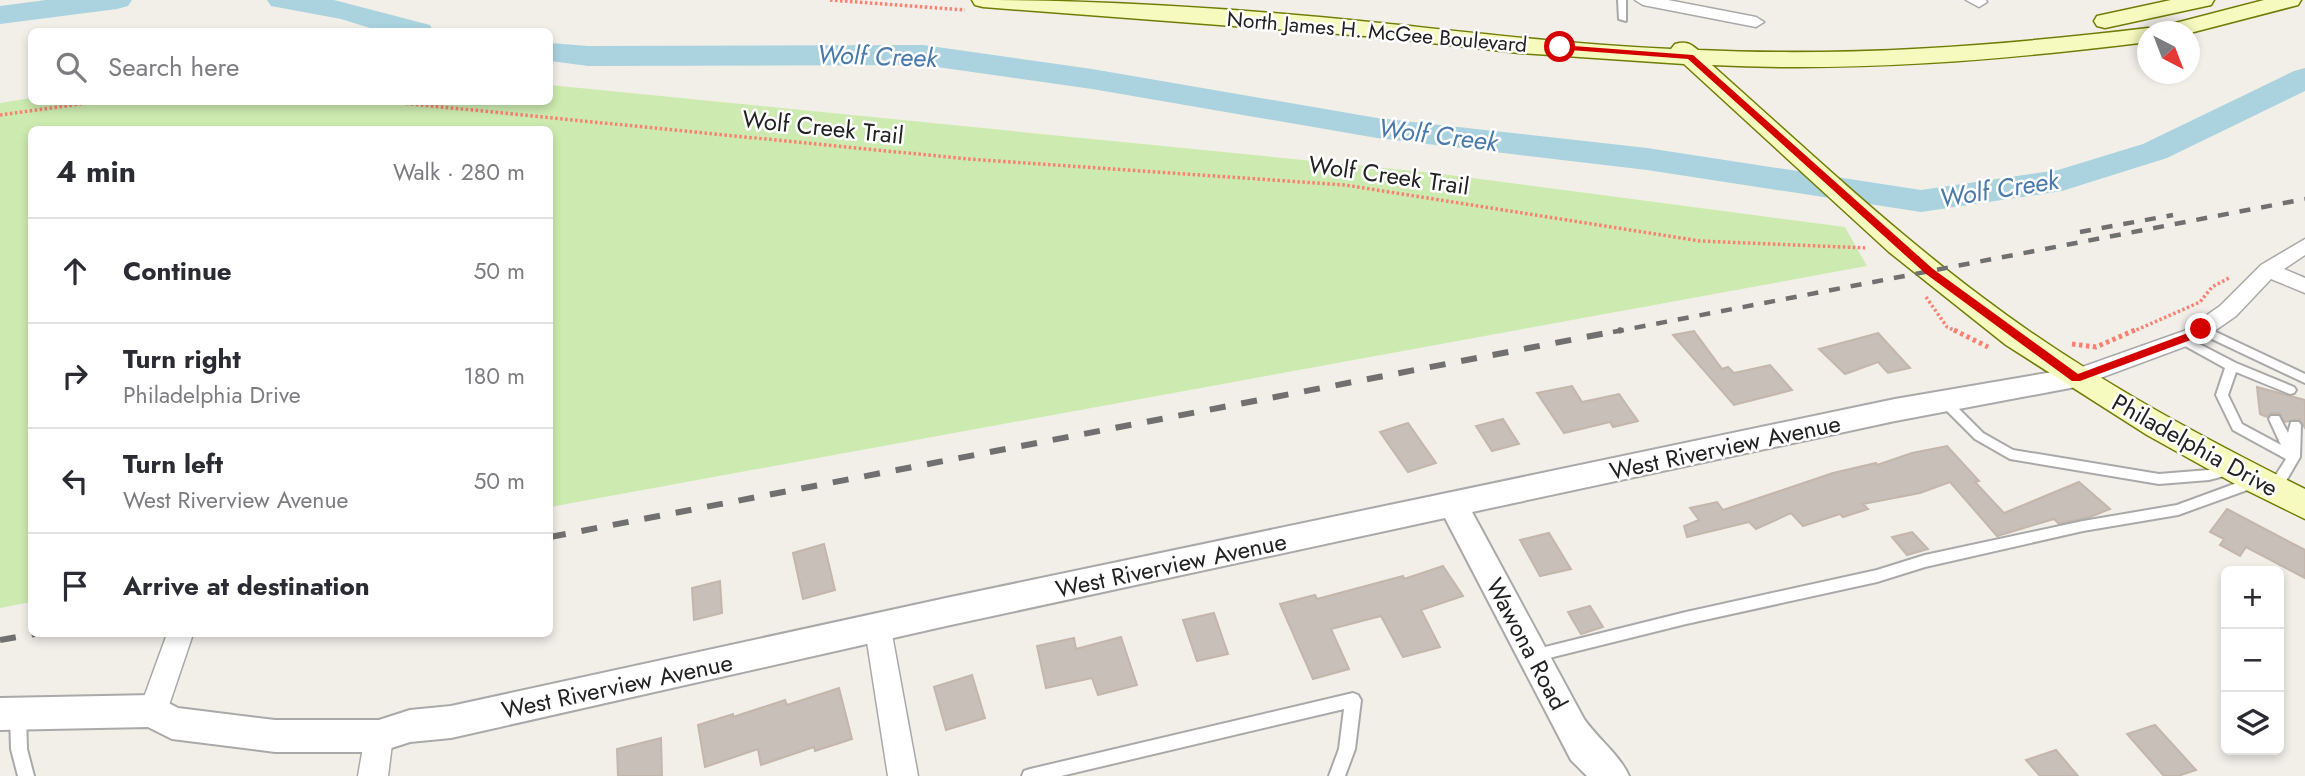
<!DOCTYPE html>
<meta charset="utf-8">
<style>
:root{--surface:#fff;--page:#f2f2f3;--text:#2b2b33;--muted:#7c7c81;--line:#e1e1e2}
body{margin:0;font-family:Jost,sans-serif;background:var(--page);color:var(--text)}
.controls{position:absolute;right:21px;bottom:21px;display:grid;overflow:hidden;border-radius:10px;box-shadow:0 4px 10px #0003}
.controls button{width:63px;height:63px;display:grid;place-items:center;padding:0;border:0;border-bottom:2px solid var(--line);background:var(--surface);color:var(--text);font:35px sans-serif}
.compass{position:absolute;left:2137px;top:21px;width:63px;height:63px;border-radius:50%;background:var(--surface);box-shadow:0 4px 10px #0003;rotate:138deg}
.stop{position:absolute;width:21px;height:21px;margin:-16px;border:5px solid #d40000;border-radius:50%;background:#fff}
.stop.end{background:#d40000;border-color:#fff;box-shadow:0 2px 7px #0008}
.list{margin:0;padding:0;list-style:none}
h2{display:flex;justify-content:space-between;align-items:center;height:91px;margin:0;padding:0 28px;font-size:30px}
h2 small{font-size:23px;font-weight:400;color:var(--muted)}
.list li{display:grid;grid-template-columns:46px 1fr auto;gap:21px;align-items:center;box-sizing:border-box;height:105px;padding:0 28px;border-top:2px solid var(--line)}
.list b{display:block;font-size:26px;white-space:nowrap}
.list p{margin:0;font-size:23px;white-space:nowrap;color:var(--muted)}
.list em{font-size:23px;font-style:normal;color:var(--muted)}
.icon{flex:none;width:38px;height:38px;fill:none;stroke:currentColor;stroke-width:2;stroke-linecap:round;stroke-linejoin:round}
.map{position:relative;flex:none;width:2305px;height:776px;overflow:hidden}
.search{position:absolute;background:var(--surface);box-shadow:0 4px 10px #0003;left:28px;top:28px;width:525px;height:77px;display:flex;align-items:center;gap:18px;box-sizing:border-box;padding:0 24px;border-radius:10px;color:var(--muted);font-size:26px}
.panel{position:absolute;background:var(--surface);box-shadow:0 4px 10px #0003;left:28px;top:126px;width:525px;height:511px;border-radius:10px}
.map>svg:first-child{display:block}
.grass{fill:#cdebb0}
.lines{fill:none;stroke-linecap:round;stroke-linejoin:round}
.river{fill:#aad3df;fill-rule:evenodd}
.building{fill:#c7bfb8;stroke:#c4b6ab;stroke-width:2}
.service-casing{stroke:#a9a9a9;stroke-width:4}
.minor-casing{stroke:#a9a9a9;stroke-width:3}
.tertiary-casing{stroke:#a9a9a9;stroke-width:4}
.secondary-casing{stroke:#707d05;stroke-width:3}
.path-far1{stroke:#fa8072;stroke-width:3.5;stroke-dasharray:2.5 2.5;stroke-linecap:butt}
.path{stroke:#fa8072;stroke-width:5;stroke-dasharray:3.5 3.5;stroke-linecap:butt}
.service{fill:#fff;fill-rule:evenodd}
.minor{fill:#fff;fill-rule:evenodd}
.tertiary{fill:#fff;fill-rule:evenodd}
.secondary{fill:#f7fabf;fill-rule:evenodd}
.rail-far1{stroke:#707070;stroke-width:4.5;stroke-dasharray:11 11;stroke-linecap:butt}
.rail{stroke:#707070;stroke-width:6;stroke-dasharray:16 16;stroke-linecap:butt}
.route{fill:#d40000}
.labels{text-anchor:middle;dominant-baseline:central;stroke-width:5;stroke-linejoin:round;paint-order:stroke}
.far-street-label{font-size:21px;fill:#222;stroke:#fff}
.street-label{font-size:24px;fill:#222;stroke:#fff}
.water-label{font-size:26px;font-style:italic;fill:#4a7aab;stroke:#fff}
</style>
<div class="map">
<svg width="2305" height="776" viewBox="0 0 2305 776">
<rect width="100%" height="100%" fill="#f2efe9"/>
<path class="grass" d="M550 85 1434 173 1845 227 1867 266 550 507V130H32L31 602 0 608V103L31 98 32 102H550Z"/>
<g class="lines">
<path class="river" d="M46 0H132L128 6 117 9 0 24V6Z
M267 0H334L430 25 434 32H383L341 19 271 6Z
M550 43 588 46 923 45 1092 69 1377 118 1647 148 1921 190 2058 170 2143 144 2294 71 2305 68V91L2167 158 2062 191 1921 212 1647 170 1377 138 1092 89 923 65 588 66 550 61Z"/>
</g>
<path class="building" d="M1694 331 1722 369 1728 367 1734 373 1770 365 1792 390 1734 405 1673 335Z
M1878 333 1910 368 1888 373 1878 362 1845 374 1819 349Z
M1572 386 1582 402 1619 394 1638 421 1613 427 1610 422 1564 433 1537 393Z
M2257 387 2305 400V428L2299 419 2285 422 2279 413H2271L2267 417 2260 414Z
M1503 419 1519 444 1492 451 1476 426Z
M1408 423 1436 463 1408 472 1380 432Z
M1947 446 1979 481 1975 482 2004 513 2079 482 2110 509 2090 517 2059 524 2054 519 1997 536 1950 482 1920 493 1863 504 1868 509 1843 517 1840 514 1803 526 1791 513 1756 529 1749 522 1687 537 1684 526 1699 520 1690 508 1717 502 1723 510 1833 473 1876 463 1877 465 1912 453Z
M2227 509 2305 550V578L2246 547 2240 556 2220 545 2224 539 2210 532Z
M1912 532 1928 549 1907 555 1892 537Z
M1549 533 1571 569 1540 576 1520 540Z
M824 544 835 590 803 599 793 553Z
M1443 566 1463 596 1421 610 1440 647 1403 657 1381 616 1331 629 1349 669 1313 679 1280 604 1315 595 1317 599 1403 576 1404 579Z
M720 581 722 613 694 620 692 588Z
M1590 606 1603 627 1581 634 1568 612Z
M1214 613 1228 654 1197 661 1183 620Z
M1121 637 1137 685 1098 695 1092 678 1046 688 1037 646 1074 638 1076 649Z
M972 675 985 718 946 730 934 687Z
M839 688 852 739 815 751 814 747 761 765 758 749 705 767 698 725 733 714V717L785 700 787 705Z
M2155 725 2196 770 2178 776H2164L2127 734Z
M661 738 662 776H618L617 749Z
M2056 750 2078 776H2040L2026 760Z"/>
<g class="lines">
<g class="service-casing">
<path id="service" d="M1618 0H1626V21L1619 19Z
M2201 325 2305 374V383L2197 332 2195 329 2197 326Z
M2182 335 2236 363 2294 387 2296 390 2294 393 2290 394 2236 372 2228 395 2242 424 2281 445 2269 419 2271 416H2279L2288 433 2291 422H2299L2301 425 2300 457 2279 493H2269L2267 489 2286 459 2233 430 2216 395 2225 368 2178 342 2176 339Z
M1945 397 1949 399 1983 433 2013 450 2159 474 2209 470 2230 464 2235 465 2236 469 2235 473 2209 480 2159 484 2010 459 1975 439 1941 405 1939 402Z
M2256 476 2261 477 2263 481 2261 485 2178 515 2083 531 1925 567 1877 582 1686 624 1533 662 1528 661 1526 656 1528 651 1533 650 1686 612 1877 570 1925 555 2083 521 2177 505Z
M1353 693 1358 695 1361 700 1355 749 1345 776H1329L1339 749 1344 709 1061 776H1022L1024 771 1030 769Z
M18 708 23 710 26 715 27 749 34 776H18L11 749 10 715 13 710Z"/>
</g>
<g class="minor-casing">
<path id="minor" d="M1635 0H1668L1756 17 1764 22 1756 27 1643 5Z
M1966 0H1986L1987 2 1979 7Z
M2305 239V255L2284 269 2305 278V293L2271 279 2236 316 2200 341 2084 384 2076 386 2068 384 2065 378 2068 372 2184 331 2220 306 2261 265Z
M878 617 887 621 891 629 918 776H888L865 629 869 621Z
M167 634H193L167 711 163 720 153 724 143 720 139 711Z
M379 723 389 727 393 736 388 776H358L365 736 369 727Z"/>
</g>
<g class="tertiary-casing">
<path id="tertiary" d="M2076 368 2086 371 2090 378 2086 385 1895 421 1472 512 1584 719C1598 739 1619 754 1629 776H1587L1571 760 1445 518 946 626 451 738 410 742 379 752H275L172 739 148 727 0 730V698L153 695 178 708 275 720H379L410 710 451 706 946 598 1895 399Z"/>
</g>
<g class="secondary-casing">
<path id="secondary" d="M972 0C1108 0 1245 9 1380 23 1477 33 1574 45 1671 49L1675 44C1685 41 1690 43 1698 50 1849 57 1998 46 2148 28L2157 31 2160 27 2264 0H2301L2298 5 2190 33 2148 32V42C2002 60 1858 72 1712 65 1801 144 1887 226 1982 297 2082 373 2193 433 2305 489V519L2244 489 2147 435 2006 345 1889 252 1684 64 1519 53 1378 37 983 7 975 5Z
M2171 0H2214L2211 5 2105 28 2097 26 2094 21 2097 16Z"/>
</g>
<path class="path-far1" d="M830 0 965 10
M391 102 968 159 1345 185 1700 241 1867 248
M0 115 95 102
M1926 297 1947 327 1958 332
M2132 332 2200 302 2212 287 2229 278"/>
<path class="path" d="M1954 330 1988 347
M2072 344 2096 347 2135 330"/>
<use href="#service" class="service"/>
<use href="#minor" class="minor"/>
<use href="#tertiary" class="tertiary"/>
<use href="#secondary" class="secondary"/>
<path class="rail-far1" d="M2080 232 2173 215
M1613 332 2305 199"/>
<path class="rail" d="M550 537 1622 330
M0 640 35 634"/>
</g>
<path class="route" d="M1560 45 1693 55 1933 269 2078 374 2188 333 2201 325 2207 329 2196 338 2080 381H2072L1926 274 1688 59 1557 49Z"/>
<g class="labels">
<g class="far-street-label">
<text transform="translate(1377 32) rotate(5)">North James H. McGee Boulevard</text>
</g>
<g class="street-label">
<text transform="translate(823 127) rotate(6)">Wolf Creek Trail</text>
<text transform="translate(1389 175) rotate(8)">Wolf Creek Trail</text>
<text transform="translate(2195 445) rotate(29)">Philadelphia Drive</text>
<text transform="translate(1725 447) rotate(-12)">West Riverview Avenue</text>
<text transform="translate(1171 565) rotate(-12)">West Riverview Avenue</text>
<text transform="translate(1527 644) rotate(62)">Wawona Road</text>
<text transform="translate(617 686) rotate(-12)">West Riverview Avenue</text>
</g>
<g class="water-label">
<text transform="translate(877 56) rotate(2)">Wolf Creek</text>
<text transform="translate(1438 135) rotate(7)">Wolf Creek</text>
<text transform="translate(1999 189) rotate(-9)">Wolf Creek</text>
</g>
</g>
</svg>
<div class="controls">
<button>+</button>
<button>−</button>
<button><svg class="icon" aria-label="layers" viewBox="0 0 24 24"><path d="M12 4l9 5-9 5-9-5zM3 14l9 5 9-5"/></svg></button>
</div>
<svg class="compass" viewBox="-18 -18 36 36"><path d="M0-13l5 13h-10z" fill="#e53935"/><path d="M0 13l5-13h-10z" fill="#7c7c81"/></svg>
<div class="stop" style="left:1560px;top:47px"></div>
<div class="stop end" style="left:2201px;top:329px"></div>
<div class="search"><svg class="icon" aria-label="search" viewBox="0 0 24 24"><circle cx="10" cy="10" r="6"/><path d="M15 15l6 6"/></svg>Search here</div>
<section class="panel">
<h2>4 min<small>Walk · 280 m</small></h2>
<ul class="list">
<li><svg class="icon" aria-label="ahead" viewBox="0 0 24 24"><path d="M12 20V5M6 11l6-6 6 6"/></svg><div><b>Continue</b></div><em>50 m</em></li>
<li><svg class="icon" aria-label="right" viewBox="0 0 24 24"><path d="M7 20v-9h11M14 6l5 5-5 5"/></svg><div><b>Turn right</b><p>Philadelphia Drive</p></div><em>180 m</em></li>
<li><svg class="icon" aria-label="left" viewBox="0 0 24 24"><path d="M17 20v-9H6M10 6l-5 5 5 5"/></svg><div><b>Turn left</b><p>West Riverview Avenue</p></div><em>50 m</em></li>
<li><svg class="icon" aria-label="arrive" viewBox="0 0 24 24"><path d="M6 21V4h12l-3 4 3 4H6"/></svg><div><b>Arrive at destination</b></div></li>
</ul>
</section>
</div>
